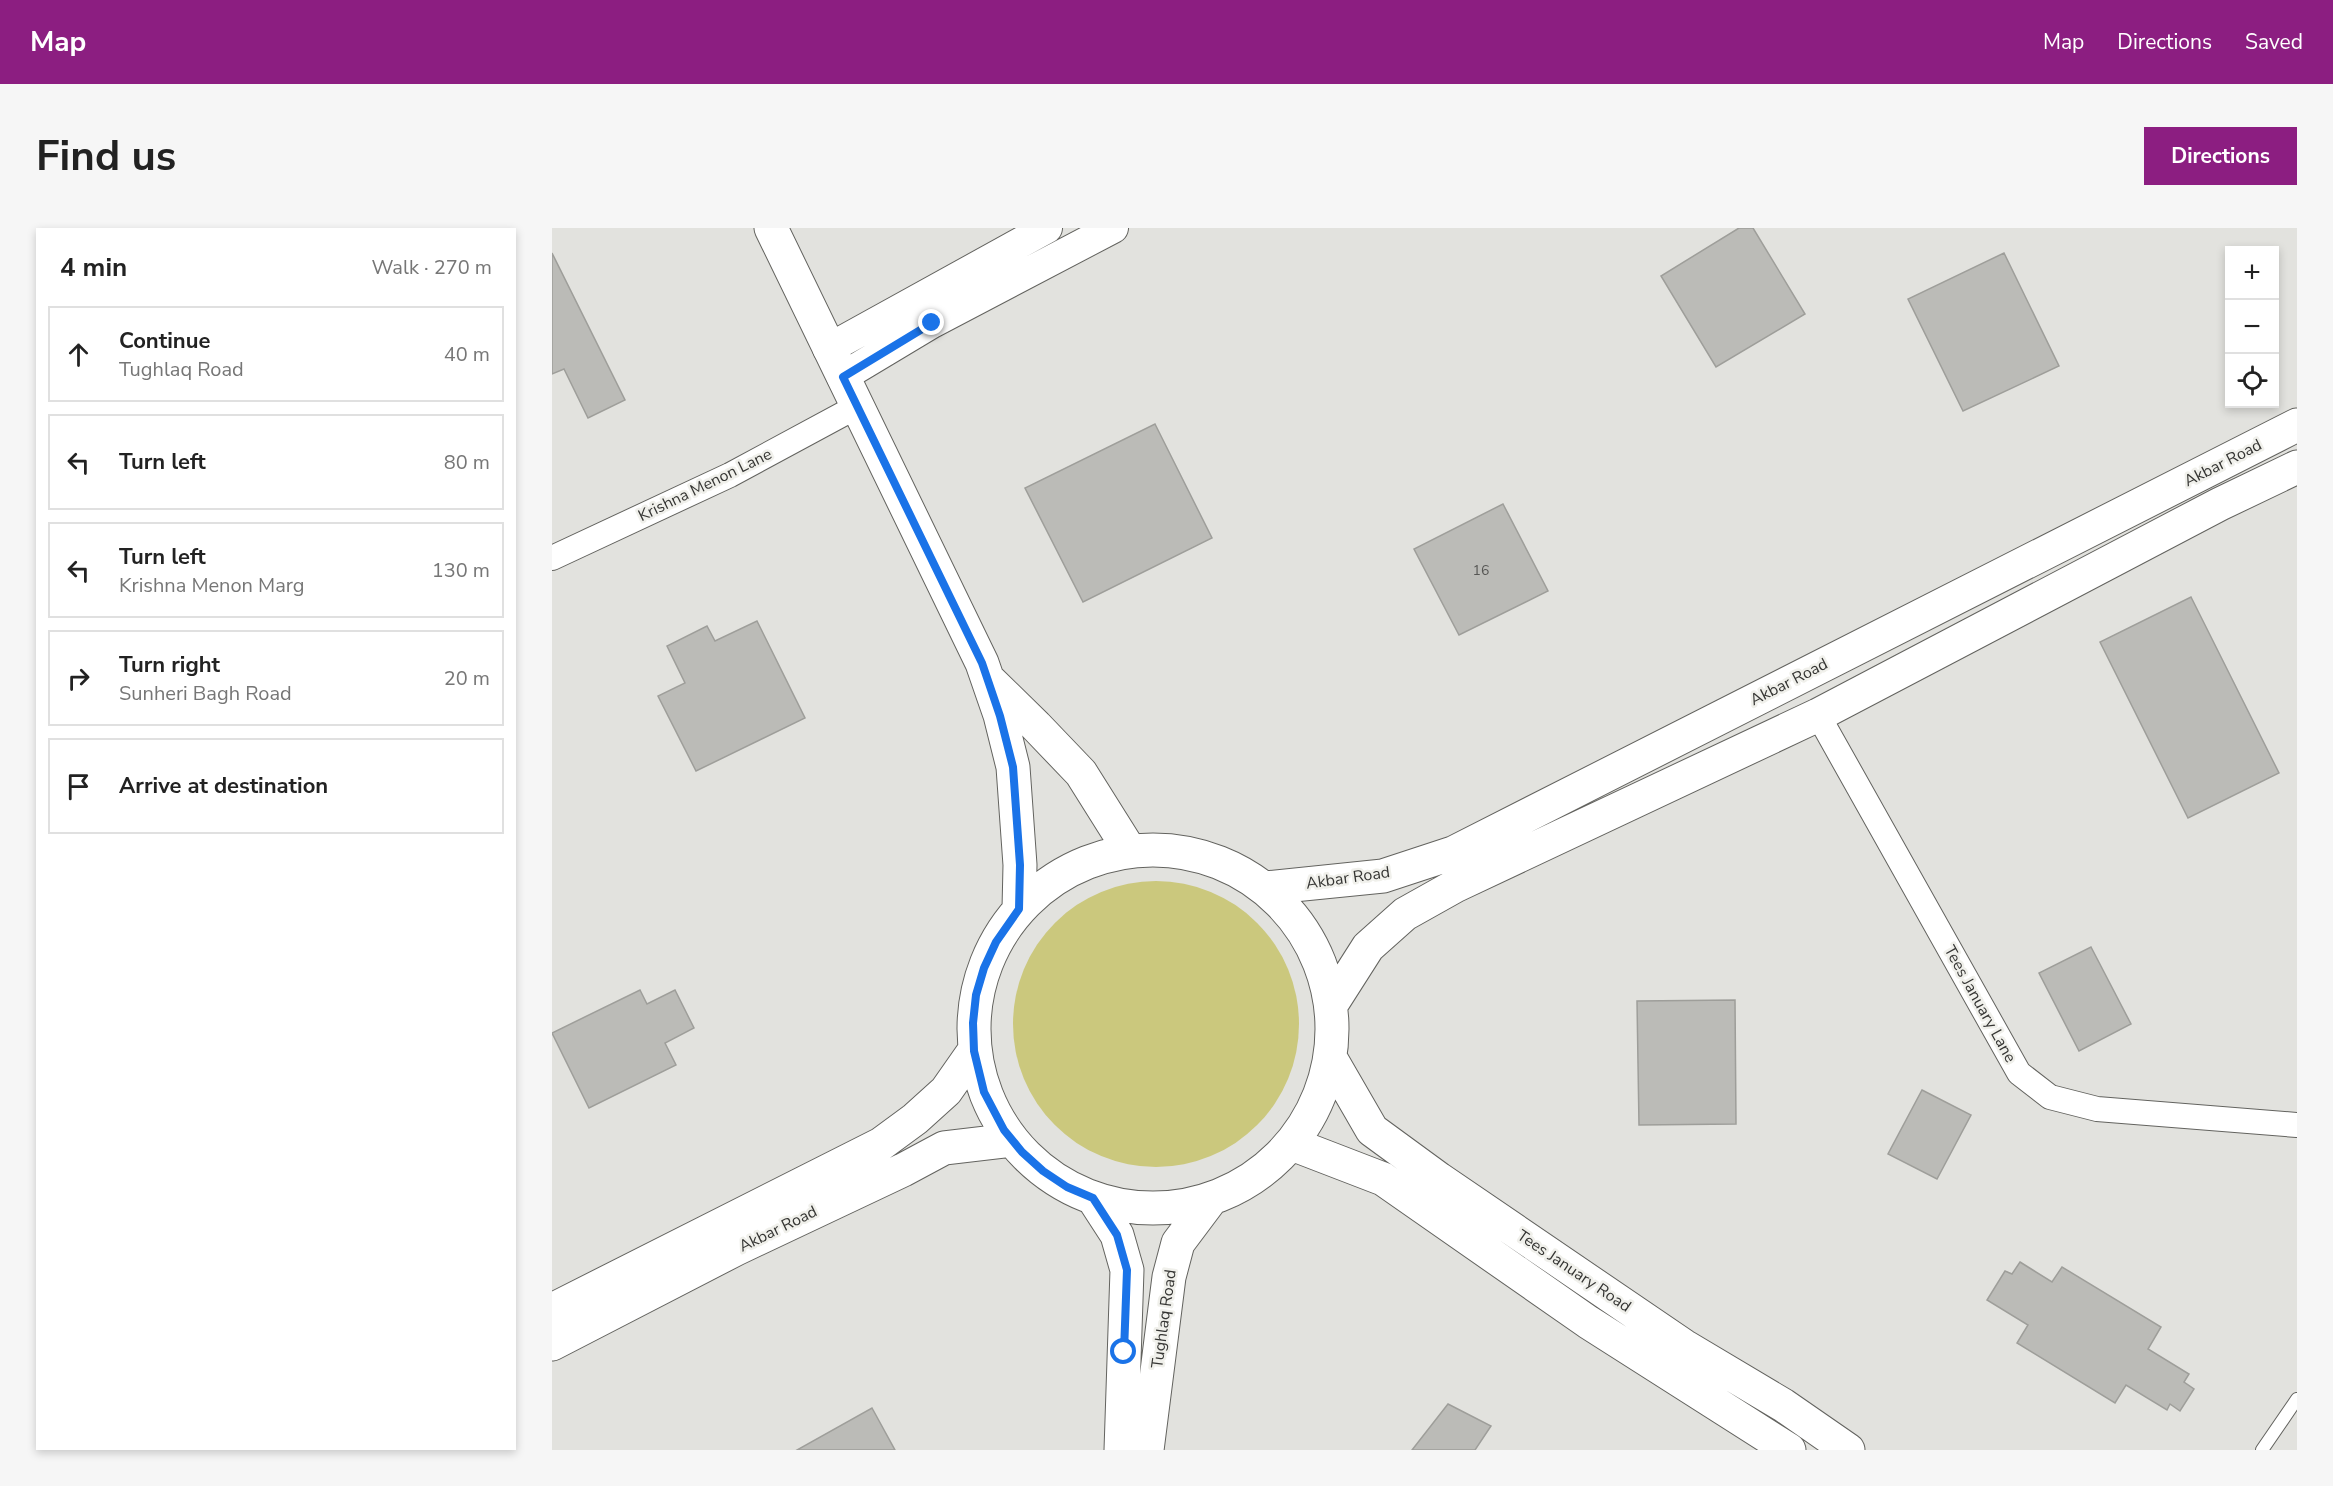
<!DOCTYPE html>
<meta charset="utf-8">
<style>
:root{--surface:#fff;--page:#f6f6f6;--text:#222;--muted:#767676;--line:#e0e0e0;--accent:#8c1e81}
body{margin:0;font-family:"Nunito Sans",sans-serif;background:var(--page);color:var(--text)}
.controls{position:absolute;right:18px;top:18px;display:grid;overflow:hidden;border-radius:0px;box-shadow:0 3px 9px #0003}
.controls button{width:54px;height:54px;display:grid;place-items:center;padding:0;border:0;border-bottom:2px solid var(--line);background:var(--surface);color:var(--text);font:30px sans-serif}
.stop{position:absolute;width:18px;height:18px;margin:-14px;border:4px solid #1a73e8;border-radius:50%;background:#fff}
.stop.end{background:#1a73e8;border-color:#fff;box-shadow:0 2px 6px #0008}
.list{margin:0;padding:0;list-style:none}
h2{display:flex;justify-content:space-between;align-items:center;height:78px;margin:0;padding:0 24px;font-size:26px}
h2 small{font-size:20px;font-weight:400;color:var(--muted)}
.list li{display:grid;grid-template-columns:39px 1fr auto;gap:18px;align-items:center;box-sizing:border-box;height:96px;margin:0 12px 12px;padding:0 12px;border:2px solid var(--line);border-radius:0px}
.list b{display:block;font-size:22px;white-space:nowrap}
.list p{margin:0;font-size:20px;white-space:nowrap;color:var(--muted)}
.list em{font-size:20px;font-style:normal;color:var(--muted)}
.icon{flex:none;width:33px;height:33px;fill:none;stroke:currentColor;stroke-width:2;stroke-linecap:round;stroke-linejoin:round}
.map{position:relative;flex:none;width:1745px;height:1222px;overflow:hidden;border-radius:0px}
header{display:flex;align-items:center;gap:36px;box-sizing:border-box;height:84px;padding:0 30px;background:var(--accent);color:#fff}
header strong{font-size:28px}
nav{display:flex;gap:33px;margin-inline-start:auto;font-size:21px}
.intro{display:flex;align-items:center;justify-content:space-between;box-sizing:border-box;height:144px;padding:0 36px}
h1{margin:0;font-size:42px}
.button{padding:15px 27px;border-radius:0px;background:var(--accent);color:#fff;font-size:21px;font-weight:700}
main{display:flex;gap:36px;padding:0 36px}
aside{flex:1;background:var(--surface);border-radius:0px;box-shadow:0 3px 9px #0003}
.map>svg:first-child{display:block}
.green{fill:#cbc87d}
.building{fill:#bbbbb7;stroke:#9e9e9a;stroke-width:1.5}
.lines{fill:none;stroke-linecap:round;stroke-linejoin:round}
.service-casing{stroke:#63635f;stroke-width:14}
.minor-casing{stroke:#63635f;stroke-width:26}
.tertiary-casing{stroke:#63635f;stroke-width:32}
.secondary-casing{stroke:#63635f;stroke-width:35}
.service{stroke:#fff;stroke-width:12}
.minor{stroke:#fff;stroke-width:24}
.tertiary{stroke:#fff;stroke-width:30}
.secondary{stroke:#fff;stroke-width:33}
.route{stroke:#1a73e8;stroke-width:8}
.labels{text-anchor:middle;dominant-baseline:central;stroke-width:5;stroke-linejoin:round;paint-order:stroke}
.number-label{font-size:14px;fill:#565654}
.street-label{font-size:16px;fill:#353533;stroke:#f0f0eb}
</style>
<header>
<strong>Map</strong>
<nav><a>Map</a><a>Directions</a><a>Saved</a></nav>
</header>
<div class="intro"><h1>Find us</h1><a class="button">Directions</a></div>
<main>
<aside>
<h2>4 min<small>Walk · 270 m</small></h2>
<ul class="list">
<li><svg class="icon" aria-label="ahead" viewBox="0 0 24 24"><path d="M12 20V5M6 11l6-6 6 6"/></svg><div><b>Continue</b><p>Tughlaq Road</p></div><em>40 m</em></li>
<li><svg class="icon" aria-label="left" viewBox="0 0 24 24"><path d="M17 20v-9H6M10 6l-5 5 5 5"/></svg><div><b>Turn left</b></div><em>80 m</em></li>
<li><svg class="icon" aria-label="left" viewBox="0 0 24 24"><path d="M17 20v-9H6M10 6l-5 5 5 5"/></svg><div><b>Turn left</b><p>Krishna Menon Marg</p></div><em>130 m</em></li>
<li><svg class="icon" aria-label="right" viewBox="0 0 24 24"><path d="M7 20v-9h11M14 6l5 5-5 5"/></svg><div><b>Turn right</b><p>Sunheri Bagh Road</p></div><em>20 m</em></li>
<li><svg class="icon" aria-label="arrive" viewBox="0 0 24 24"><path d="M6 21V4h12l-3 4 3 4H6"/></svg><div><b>Arrive at destination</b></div></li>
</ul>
</aside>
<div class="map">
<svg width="1745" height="1222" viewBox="0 0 1745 1222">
<rect width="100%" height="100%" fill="#e2e2de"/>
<path class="green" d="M461 796a143 143 0 1 1 286 0a143 143 0 1 1-286 0Z"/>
<path class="building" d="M1187 0H1201L1253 86 1164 139 1109 48Z
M0 25 73 172 36 190 12 141 0 146Z
M1452 25 1507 138 1411 183 1356 71Z
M603 196 660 310 531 374 473 260Z
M951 276 996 363 907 407 862 321Z
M1639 369 1727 545 1636 590 1548 414Z
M205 393 253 490 144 543 106 468 133 455 115 418 155 398 163 413Z
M1539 719 1579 796 1527 823 1487 745Z
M88 762 95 776 123 762 142 800 113 815 124 837 37 880 0 805Z
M1183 772 1184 896 1087 897 1085 773Z
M1370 862 1419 887 1385 951 1336 926Z
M1468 1034 1500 1054 1510 1039 1609 1099 1596 1121 1637 1146 1632 1154 1642 1161 1628 1183 1618 1176 1615 1182 1574 1157 1563 1175 1465 1115 1476 1097 1435 1072 1453 1043 1460 1046Z
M896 1176 939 1198 923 1222H860Z
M320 1180 343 1222H245Z"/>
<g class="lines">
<g class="service-casing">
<path id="service" d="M1710 1222 1745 1171"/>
</g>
<g class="minor-casing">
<path id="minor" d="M0 330 178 247 304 179
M1266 487 1467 845 1498 869 1545 881 1745 897"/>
</g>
<g class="tertiary-casing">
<path id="tertiary" d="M276 121 495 0
M290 149 380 95 561 0"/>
</g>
<g class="secondary-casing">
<path id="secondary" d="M219 0 430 435 448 487 461 539 468 637 467 681
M439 454 484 498 529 545 578 623
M422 801a179 179 0 1 1 358 0a179 179 0 1 1-358 0Z
M713 660 831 648 901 625 1745 197
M779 777 816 719 853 686 903 658 1266 487 1668 276 1745 239
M779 831 820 902 887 951 1132 1118 1231 1177 1296 1222
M740 916 831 951 1036 1094 1237 1222
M541 970 565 1007 575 1042 569 1222
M0 1082 329 916 363 891 394 863 422 823
M0 1116 184 1021 351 942 392 920 460 912
M595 1222 617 1049 626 1015 659 971"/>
</g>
<use href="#service" class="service"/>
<use href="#minor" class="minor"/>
<use href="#tertiary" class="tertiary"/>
<use href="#secondary" class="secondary"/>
</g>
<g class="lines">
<path class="route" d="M380 95 291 149 430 435 448 488 461 539 468 637 467 681 444 714 432 740 424 767 421 795 422 823 432 864 452 902 470 924 491 943 515 959 541 970 565 1007 575 1042 572 1124"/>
</g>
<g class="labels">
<g class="number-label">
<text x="929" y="342">16</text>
</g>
<g class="street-label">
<text transform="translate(1671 235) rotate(-27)">Akbar Road</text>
<text transform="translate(153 257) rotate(-26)">Krishna Menon Lane</text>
<text transform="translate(1237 454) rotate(-27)">Akbar Road</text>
<text transform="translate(796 650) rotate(-8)">Akbar Road</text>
<text transform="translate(1428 776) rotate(61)">Tees January Lane</text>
<text transform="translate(226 1001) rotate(-26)">Akbar Road</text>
<text transform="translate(1022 1043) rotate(34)">Tees January Road</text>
<text transform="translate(612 1091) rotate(-82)">Tughlaq Road</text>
</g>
</g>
</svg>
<div class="controls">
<button>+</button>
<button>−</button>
<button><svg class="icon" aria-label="locate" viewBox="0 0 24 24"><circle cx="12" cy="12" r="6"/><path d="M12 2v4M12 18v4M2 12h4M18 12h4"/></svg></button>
</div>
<div class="stop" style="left:572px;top:1124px"></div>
<div class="stop end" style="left:380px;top:95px"></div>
</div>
</main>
